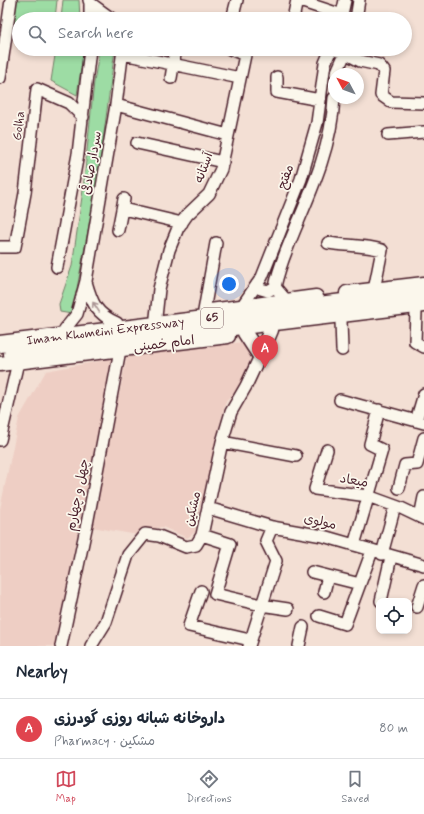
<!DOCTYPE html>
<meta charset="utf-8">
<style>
:root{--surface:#fff;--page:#f6f6f7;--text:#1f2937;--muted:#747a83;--line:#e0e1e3;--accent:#d1495b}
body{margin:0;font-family:Mynerve,"Playpen Sans Arabic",sans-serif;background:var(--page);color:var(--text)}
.controls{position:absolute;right:12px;bottom:12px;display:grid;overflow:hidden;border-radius:8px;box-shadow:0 2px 6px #0003}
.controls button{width:36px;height:36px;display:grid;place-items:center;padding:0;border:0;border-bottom:1px solid var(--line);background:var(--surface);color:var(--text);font:20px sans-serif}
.compass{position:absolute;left:328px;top:68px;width:36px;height:36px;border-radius:50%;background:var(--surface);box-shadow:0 2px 6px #0003;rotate:311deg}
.you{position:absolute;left:229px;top:284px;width:14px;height:14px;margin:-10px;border:3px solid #fff;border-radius:50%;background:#1a73e8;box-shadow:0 0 0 6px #1a73e833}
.badge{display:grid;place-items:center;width:26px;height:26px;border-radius:50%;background:var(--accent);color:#fff;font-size:13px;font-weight:700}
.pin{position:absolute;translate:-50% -33px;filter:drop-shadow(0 1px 2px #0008)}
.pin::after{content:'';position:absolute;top:21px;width:14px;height:12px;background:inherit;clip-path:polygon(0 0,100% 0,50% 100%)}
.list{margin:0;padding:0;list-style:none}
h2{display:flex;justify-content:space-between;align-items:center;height:52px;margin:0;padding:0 16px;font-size:17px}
h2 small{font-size:13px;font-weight:400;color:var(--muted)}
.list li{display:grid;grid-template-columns:26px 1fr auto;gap:12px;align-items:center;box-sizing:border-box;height:60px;padding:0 16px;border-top:1px solid var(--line)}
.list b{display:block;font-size:15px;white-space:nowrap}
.list p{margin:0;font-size:13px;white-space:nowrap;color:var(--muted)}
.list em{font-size:13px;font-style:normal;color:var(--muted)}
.icon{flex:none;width:22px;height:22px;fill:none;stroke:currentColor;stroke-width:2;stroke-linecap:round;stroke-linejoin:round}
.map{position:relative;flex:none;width:424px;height:646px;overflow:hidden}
.search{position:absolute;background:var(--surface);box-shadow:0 2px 6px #0003;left:12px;right:12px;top:12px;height:44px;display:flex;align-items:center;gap:10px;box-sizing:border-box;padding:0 14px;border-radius:22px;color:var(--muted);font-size:15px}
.sheet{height:112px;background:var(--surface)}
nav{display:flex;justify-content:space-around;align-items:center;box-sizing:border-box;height:56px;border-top:1px solid var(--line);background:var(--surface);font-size:11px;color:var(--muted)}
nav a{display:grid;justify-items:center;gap:2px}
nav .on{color:var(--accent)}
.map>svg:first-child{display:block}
.built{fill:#eecec4}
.green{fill:#9ddca4;stroke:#747e68}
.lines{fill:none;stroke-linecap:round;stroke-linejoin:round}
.minor-casing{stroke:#4a1f2b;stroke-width:14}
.major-casing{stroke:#4a1f2b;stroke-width:17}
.highway-casing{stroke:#4a1f2b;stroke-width:19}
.minor{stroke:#fbf7ec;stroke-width:11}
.major{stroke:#fbf7ec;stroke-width:14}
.highway{stroke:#fbf7ec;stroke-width:16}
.oneway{stroke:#ab9695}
.labels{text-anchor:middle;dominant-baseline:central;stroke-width:3.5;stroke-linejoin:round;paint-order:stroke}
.shield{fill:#fbf7ec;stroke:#7f6065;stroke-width:1}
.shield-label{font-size:12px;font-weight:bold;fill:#4a1f2b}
.street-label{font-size:13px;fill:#4a1f2b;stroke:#fbf7ec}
</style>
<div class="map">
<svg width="424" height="646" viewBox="0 0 424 646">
<rect width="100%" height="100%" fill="#f3dfd4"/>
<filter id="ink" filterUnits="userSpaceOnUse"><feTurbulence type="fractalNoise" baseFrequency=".025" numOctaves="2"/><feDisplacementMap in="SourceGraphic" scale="8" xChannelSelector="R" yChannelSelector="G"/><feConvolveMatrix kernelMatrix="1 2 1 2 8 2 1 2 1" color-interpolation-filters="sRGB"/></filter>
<g filter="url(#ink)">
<path class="built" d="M252 341 250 360 240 388 226 401 217 435 213 462 197 516 195 532 187 538 163 527 148 529 138 535 92 527 127 356Z
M111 359 107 384 55 646H0V509L19 418 46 371Z"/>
<path class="green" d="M17 0H57L55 19H19V24L14 23Z
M63 0H79L80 19H61Z
M56 49H84L77 95 51 81Z
M98 49H115L98 179 72 314 60 312 59 304 72 266 83 190 94 82 98 58Z"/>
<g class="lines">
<g class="minor-casing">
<path id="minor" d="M89 0 90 3 112 19
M297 0 342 15
M90 3V19
M232 19 237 0
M293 19 297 0
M341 19 345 0
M356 19 359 0
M331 49 345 53 360 61 379 65 384 71 381 95 391 102 424 103
M123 54 240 78
M336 74 347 49
M277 77V92L320 100
M0 78 11 0
M171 78 175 54
M116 105 228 135
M388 135 424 132
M137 143 223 162
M123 209 182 223
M118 230 124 199
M328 243C346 246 365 245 382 250L374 290
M0 247H15L25 193 37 89 69 103 83 117
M57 267 78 154 90 49
M86 282C92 303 96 314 117 323
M257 284 261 289 268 291 275 287
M286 300 275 287C279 266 288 247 296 227 314 185 332 143 334 98
M242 306 262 277 301 179 317 123 325 63 331 49
M204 311 216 243
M416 312 415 342 424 347
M156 317 159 289 169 250 178 228 187 215 209 194 221 169 245 55 230 49
M341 321 342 350
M65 329 77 314 86 281 116 105 123 49
M340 400 424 423
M416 421 424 394
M0 440 18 362
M222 442 296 456
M327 450 315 489 368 496 401 508 424 519
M399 488 405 465 417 464 424 438
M208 508 272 527 323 536 424 565
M420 517 424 497
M202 535 230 544 215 594 261 605 288 609
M354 545 382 450 370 444 379 410
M382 554 395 506
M312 572 360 584
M201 591 189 626 250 640
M324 592 328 576
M381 601 391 557
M417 607 424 585
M319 616 345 624 372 551
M61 646 88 519 120 350
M91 646 106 622 128 555 145 534 159 536 186 547 196 545 202 535 222 442 231 412 246 386 260 356
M249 646 276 561 266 541 272 527
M299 646 303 627"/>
</g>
<g class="major-casing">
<path id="major" d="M347 293 424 284
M210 311 316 297
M245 333 260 356 271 330
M0 364 228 336"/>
</g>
<g class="highway-casing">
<g id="highway">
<path id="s1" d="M0 344 424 292"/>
<path d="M12 354 424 304"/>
</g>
</g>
<use href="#minor" class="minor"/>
<use href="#major" class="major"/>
<use href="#highway" class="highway"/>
</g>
<defs><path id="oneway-shaft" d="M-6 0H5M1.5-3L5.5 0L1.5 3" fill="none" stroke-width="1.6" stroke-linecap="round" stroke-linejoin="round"/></defs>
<use class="oneway" href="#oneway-shaft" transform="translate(96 307) rotate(-123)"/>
</g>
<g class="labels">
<rect class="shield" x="201" y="308" width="22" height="20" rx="3"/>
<g class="shield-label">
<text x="212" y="318">65</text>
</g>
<g class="street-label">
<text transform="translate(19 126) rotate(-83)">Golha</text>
<text transform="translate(92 163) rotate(-80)">سردار صادقی</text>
<text transform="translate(204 168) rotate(-70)">آستانه</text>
<text transform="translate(286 177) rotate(-71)">مفتح</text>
<text stroke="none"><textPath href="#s1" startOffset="106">Imam Khomeini Expressway</textPath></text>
<text transform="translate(164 344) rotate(-7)">امام خمینی</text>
<text transform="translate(354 481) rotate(10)">میعاد</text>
<text transform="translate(78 495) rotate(-79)">چهل و چهارم</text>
<text transform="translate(193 509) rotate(-77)">مشکین</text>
<text transform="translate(320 522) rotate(13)">مولوی</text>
</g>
</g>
</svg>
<div class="controls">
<button><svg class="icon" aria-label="locate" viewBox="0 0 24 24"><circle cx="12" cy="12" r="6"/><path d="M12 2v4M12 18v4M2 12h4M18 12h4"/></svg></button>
</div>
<svg class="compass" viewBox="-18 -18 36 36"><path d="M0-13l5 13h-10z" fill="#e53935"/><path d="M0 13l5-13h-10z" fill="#747a83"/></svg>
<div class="you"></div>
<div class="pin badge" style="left:265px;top:368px;background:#e0444e">A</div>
<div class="search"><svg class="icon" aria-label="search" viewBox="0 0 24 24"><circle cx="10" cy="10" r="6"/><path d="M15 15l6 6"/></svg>Search here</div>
</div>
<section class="sheet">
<h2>Nearby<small></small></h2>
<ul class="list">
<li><span class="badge" style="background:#e0444e">A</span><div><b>داروخانه شبانه روزی گودرزی</b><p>Pharmacy · مشکین</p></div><em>80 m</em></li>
</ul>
</section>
<nav>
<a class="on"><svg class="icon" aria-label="map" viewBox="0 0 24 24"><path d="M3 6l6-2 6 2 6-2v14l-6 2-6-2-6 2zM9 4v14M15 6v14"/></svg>Map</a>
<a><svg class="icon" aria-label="directions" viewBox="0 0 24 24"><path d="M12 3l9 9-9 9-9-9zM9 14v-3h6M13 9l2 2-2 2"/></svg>Directions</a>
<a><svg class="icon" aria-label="saved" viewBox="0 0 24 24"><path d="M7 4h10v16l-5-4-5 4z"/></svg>Saved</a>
</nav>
